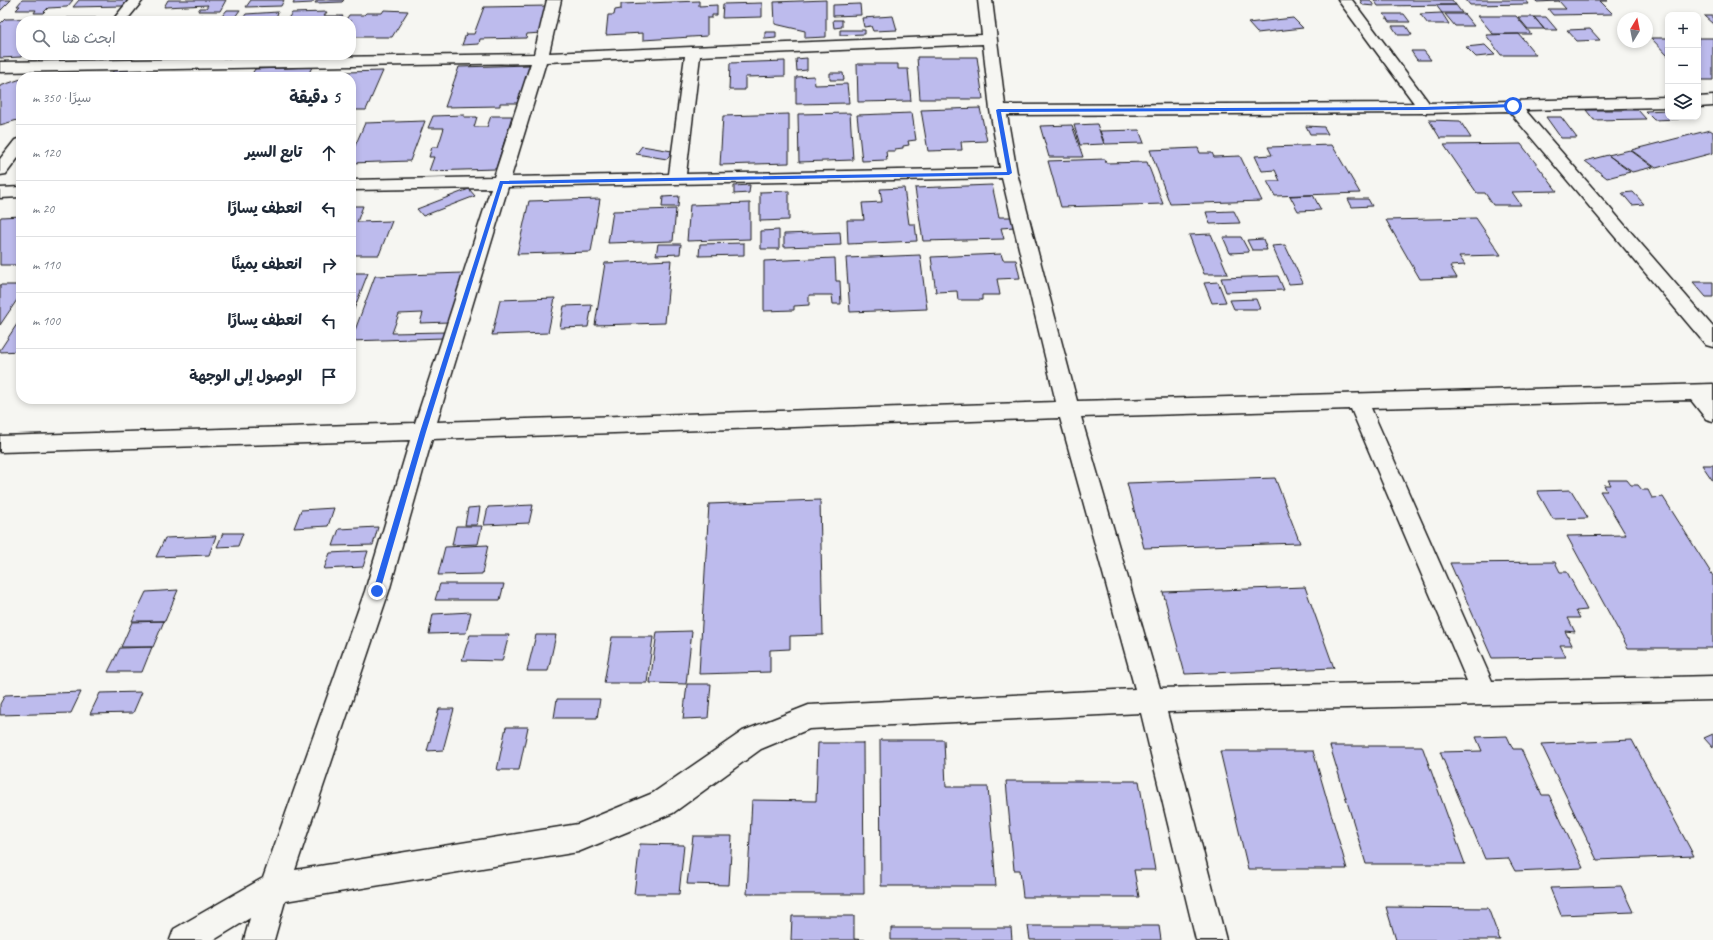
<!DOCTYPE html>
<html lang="ar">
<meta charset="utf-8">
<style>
:root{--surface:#fff;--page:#f6f6f7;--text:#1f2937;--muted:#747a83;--line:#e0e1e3}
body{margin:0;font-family:Caveat,"Playpen Sans Arabic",sans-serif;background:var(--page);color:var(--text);direction:rtl}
.controls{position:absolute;right:12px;top:12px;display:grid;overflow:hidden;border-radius:8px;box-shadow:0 2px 6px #0003}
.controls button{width:36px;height:36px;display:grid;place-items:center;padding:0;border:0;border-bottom:1px solid var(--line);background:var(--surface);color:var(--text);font:20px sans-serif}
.compass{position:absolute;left:1617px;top:12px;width:36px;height:36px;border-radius:50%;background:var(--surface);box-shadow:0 2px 6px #0003;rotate:10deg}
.stop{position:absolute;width:12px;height:12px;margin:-9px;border:3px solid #2563eb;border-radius:50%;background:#fff}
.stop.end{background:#2563eb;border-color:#fff;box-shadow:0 1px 4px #0008}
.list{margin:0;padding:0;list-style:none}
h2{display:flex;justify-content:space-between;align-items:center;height:52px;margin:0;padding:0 16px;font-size:17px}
h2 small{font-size:13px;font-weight:400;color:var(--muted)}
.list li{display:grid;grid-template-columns:26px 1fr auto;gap:12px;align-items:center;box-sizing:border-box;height:56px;padding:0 16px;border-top:1px solid var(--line)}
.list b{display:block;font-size:15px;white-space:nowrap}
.list em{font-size:13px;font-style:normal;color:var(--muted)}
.icon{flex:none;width:22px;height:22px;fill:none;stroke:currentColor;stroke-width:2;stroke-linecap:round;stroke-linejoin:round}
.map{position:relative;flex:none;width:1713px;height:940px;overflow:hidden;direction:ltr}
.search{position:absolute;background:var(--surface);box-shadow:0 2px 6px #0003;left:16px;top:16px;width:340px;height:44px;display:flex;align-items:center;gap:10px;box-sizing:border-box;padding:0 14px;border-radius:16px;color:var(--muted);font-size:15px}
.panel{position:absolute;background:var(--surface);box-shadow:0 2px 6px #0003;left:16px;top:72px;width:340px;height:332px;border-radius:16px;direction:rtl}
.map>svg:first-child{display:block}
.building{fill:#bdbbed;stroke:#1c1c1c}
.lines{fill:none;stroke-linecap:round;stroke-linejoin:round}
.minor-casing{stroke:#1c1c1c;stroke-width:3}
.minor{fill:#f6f6f2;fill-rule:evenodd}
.route{fill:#2563eb}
</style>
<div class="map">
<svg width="1713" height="940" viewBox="0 0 1713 940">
<rect width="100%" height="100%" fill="#f6f6f2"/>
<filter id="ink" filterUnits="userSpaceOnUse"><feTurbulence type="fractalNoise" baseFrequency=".025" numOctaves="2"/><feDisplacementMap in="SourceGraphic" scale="8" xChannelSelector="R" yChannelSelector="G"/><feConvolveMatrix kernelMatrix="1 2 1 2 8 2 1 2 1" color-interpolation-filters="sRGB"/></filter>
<g filter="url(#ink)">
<path class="building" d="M0 0H11L0 11Z
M22 0H73L67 7 48 8 43 13H34L36 10H16L20 6H17Z
M79 0H128L123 6 73 7Z
M168 0H226L220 11H198L200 8H206L208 5 164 7Z
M251 0H284L281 6 246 7Z
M295 0H314L312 3 293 4Z
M317 0H344L342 2 315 3Z
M826 0V37L805 38V31L775 24 774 2Z
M1360 0H1370L1374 6 1363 5Z
M1374 0H1452L1456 5 1378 6Z
M1466 0H1526L1529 4 1470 5Z
M1535 0H1607L1608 1H1600L1613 14 1553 15 1548 9H1566L1559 1 1537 2Z
M699 1V6L717 5V15H712V18H707V36L643 40V33L606 35 608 15H614L615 10 621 9V4Z
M762 3V17L722 18 723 4Z
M860 4 861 15 833 16V5Z
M1436 5H1456L1462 13H1442Z
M549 6 541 33 527 34 526 38 480 39 479 44 462 45 466 34H474L484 7Z
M227 10H240L232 21H218Z
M384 10 408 11 392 37H353L351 39V21H345L349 15H364L366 13H382Z
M278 12 275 21H241L246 14Z
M327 12 324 16H343L340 21H286L292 13Z
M1442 13 1449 24H1428L1420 14Z
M1384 14H1404L1410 22H1389Z
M1445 14H1464L1474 26H1455Z
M203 15 202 21H158Z
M893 16 897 30 873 31 871 26 864 27 862 18Z
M1478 16H1516L1531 34H1493Z
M1704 16H1713V24Z
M1518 17H1534L1544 29H1528Z
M1534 17H1546L1557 30H1545Z
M54 18 52 21H21V55H22L21 57 0 58V24L5 19Z
M67 18H100L98 21H65Z
M1293 18 1303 28 1257 33 1248 23Z
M833 20H842V27L834 28Z
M1392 26H1406L1412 35H1398Z
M1590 29 1600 40 1577 41 1567 30Z
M840 30H865V34L840 35Z
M765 32H776V38L765 39Z
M1519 34 1536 55H1501L1486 35Z
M1651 38H1668V56Z
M1698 38H1713V80H1698Z
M1485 45 1495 55 1476 57 1466 47Z
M1411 51H1424L1431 60H1417Z
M31 55H69L29 57Z
M917 57H977L983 99H920Z
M807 58V70L797 71 796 59Z
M785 61V76L745 77V90H729L730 63Z
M857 64H898V69H908L911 101 858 102Z
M530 65 519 103H500V106L445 107 459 67Z
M312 67 307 77H250L255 69Z
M148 69 142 77H109L114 70Z
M383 71 366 110H351V77H343L346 72Z
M830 73H843L844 80H830Z
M814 76 815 85 847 84 849 103 796 104V77Z
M21 79V119L0 125V86Z
M980 108 987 141 961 142 962 150 928 151 921 110Z
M1586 110H1638L1646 119 1594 120Z
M1668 110V117H1677L1679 119 1654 120 1645 111Z
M850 113 853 160 799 162 798 114Z
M912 113 916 140 908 141 909 145 903 146V148L895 149V151H886L887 160 862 161 857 115Z
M789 114V163L720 165 723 116Z
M464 115V117H477L474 127H487L491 116H512L496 169 429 171 434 157H429L432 147H438L444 128H428L433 116Z
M1546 117H1561L1577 138H1561Z
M1429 120 1460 121 1471 138H1440Z
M425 121 410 161 351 163V155L365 123Z
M1097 124 1104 144 1080 145 1074 125Z
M1072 125 1083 157H1049L1040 126Z
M1306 126 1324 127 1328 134H1310Z
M1139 130 1144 143 1105 144 1100 131Z
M1710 130 1713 132V153L1656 168 1631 150Z
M1521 144 1557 191 1512 192 1521 205H1493L1485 193H1477L1444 145Z
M1332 145 1360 193 1275 196 1267 181H1280L1275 170 1262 171 1255 156 1272 155 1268 147Z
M642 146 672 151 667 159 636 154Z
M1198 148 1200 153H1212L1214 157 1240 156 1262 201 1170 204 1150 150Z
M1630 150 1653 167 1632 172 1608 155Z
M1608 155 1630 172 1607 178 1585 161Z
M1105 159 1106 163 1147 162 1163 204 1061 207 1048 161Z
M750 185 749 193 734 194V186Z
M992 185 999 217H1012L1014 227 1001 228 1004 239 923 241 915 188Z
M904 188 909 224H915L917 241 848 244 847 220H864L862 203 882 202 880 189Z
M469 189 475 196 423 216 417 209Z
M789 191V220L760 221V192Z
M1633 192 1644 204 1632 205 1622 193Z
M1313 195 1321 210 1298 211 1290 196Z
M679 196 678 207H662L663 197Z
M600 199 591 252 517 254 529 201Z
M1348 199H1368L1372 206 1352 207Z
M750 203V239L687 241 690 205Z
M351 206H363L357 222 392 221 379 255H351Z
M676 209 673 241 608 243 613 211Z
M1234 211 1240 223 1210 224 1206 212Z
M21 216V265H0V219L1 217Z
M1476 218 1501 255 1459 256 1465 265 1450 266 1457 278 1420 279 1386 220Z
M779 230V249H761V231Z
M840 232 841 245 784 247V234Z
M1211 234 1228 274H1204L1189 235Z
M1223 237H1241L1249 252 1230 253Z
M1263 239 1267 250H1252L1247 240Z
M744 243V255L699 256 700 244Z
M658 244H681L680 254 656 255Z
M1285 245 1303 283 1289 284 1272 246Z
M1001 254 1003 260H1016L1020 278 997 279 1000 295H982V300H958L957 291 936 292 931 257Z
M920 255 927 309 850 312 846 258Z
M835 258 836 281H840L841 304H833L832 295H809V305L794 306V310L764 311V261Z
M671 260 665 323 595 325 605 263Z
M351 273H368L351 317Z
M463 273 449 322 420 323 423 313 399 314 392 333 446 332 444 338 351 341 375 276Z
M1278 276 1284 290 1226 292 1221 278Z
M1218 282 1226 302 1212 303 1204 283Z
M1693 282H1713V297H1706Z
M0 285H21V294L0 325Z
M555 298 548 333 492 335 500 300Z
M1256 299 1260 309H1234L1230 300Z
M592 305 588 327 560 328 564 306Z
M21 318V351L0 352V350Z
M1702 465H1713V481Z
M1275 478 1300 543 1144 548 1127 483Z
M1608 480H1627L1631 485H1638L1642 490H1648L1652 498 1663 497 1713 576V648H1628L1567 536 1626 535 1600 491H1607L1604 485H1611Z
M1571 490 1588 518 1553 519 1537 491Z
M820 500 823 635 790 636V649L770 650V672L699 674 709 504Z
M533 505 529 523 484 525 488 507Z
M480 507 477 525H465L468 508Z
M334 508 328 526 294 528 301 510Z
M456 526H482L478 544 452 545Z
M378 527 373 545 333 546 339 529Z
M223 533H243L238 546 217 547Z
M216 536 209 555 156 557 165 538Z
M488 545 482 574 438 575 445 547Z
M368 551 363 567 324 569 330 553Z
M1555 562 1560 572H1567L1587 610 1576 611 1580 618H1568L1575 632 1565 631 1572 645H1560L1566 657 1492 658 1450 563Z
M440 584H504L500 600H435Z
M1305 587 1334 668 1185 674 1163 592Z
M178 590 165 621H132L146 592Z
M471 612 466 633 429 634 433 614Z
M164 621 153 647H121L132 622Z
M692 631 686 684 650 683 657 632Z
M470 635H509L502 661 462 660Z
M536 635H556L548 671H527Z
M612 637H653L647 683H604Z
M152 647 142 672H108L120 648Z
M687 684H711L708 718 683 719Z
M81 692 71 713 0 715V704L5 695Z
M142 692 133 713 90 714 100 693Z
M557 699H600L597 718H554Z
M439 709H454L443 750 427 751Z
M506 727H528L519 770H497Z
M1713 734V748L1704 738Z
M1507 736 1513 749H1521L1542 795H1549L1583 868 1515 871 1508 858 1485 859 1440 752 1482 751 1476 737Z
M880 740H944L946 787H988L996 886H881Z
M1632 740 1694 856 1597 860 1541 744Z
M818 743H863L864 894H747L752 800 816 801Z
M1330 746H1422L1465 864H1366Z
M1220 751H1313L1347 869H1248Z
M1006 781H1139L1155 870H1134L1139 897H1023L1020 870H1014Z
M693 836H732L729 885 687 884Z
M640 844 684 845 679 894H634Z
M1621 886 1633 912 1561 915 1550 888Z
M1386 907 1488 908 1500 940H1396Z
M792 916H854V939L866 940H791Z
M1028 926H1159L1161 940H1030Z
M891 928H1011L1012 940H891Z"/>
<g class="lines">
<g class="minor-casing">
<path id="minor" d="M129 0H143L126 21H112Z
M547 0H561L549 53 982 35 978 0H992L1005 105 1414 103 1338 0H1352L1429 103 1668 97V107L1525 110 1713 327V347L1706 345 1509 111 1425 113 1007 115 1017 173 1077 401 1713 384V421L1706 419 1691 400 1371 408 1492 681 1713 676V700L1167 712 1226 940H1196L1141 713 809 729 761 749 673 813 578 852 285 901 274 940H244L250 918 214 940H170L174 929 263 878 365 591 410 440 0 452V436L415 423 491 188 351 190V180L494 177 531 63 0 72V62L534 54ZM983 44 990 110 1000 168 686 174 700 56ZM685 56 669 174 511 177 546 62ZM1002 178 1056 402 437 422 508 187ZM1351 409 1467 681 1160 688 1081 417ZM1060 418 1135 689 809 705 743 731 653 793 578 824 295 870 389 591 432 439Z
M1713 96V106L1698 107V97Z
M21 138V154L6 174 0 175V159L15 140Z
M21 187V197L0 198V188Z"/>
</g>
<use href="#minor" class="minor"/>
</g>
</g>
<path class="route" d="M1513 104 1514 107 1425 110 1001 112 1012 173 1009 175 503 184 426 432 380 591 377 594 373 591 420 432 500 181 1007 172 996 110 998 109 1425 107Z"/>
</svg>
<div class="controls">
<button>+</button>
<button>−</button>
<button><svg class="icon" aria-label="layers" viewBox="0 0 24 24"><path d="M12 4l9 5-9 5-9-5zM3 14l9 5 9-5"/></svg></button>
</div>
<svg class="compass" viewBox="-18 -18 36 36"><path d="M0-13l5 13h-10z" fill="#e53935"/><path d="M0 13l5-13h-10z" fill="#747a83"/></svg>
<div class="stop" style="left:1513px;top:106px"></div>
<div class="stop end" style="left:377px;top:591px"></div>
<div class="search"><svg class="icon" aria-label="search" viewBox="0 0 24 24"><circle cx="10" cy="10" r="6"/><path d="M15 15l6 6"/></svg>ابحث هنا</div>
<section class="panel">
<h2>5 دقيقة<small>سيرًا · 350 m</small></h2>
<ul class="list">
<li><svg class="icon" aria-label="ahead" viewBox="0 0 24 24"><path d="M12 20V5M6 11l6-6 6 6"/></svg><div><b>تابع السير</b></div><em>120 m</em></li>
<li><svg class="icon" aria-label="left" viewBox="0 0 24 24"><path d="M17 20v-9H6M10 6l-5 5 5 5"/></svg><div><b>انعطف يسارًا</b></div><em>20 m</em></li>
<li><svg class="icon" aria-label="right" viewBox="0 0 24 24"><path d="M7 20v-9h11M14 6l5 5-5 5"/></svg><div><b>انعطف يمينًا</b></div><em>110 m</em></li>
<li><svg class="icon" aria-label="left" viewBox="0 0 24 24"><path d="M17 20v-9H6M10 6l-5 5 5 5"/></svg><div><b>انعطف يسارًا</b></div><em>100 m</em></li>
<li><svg class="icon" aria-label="arrive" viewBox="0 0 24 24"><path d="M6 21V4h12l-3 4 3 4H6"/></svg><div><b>الوصول إلى الوجهة</b></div></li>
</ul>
</section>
</div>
